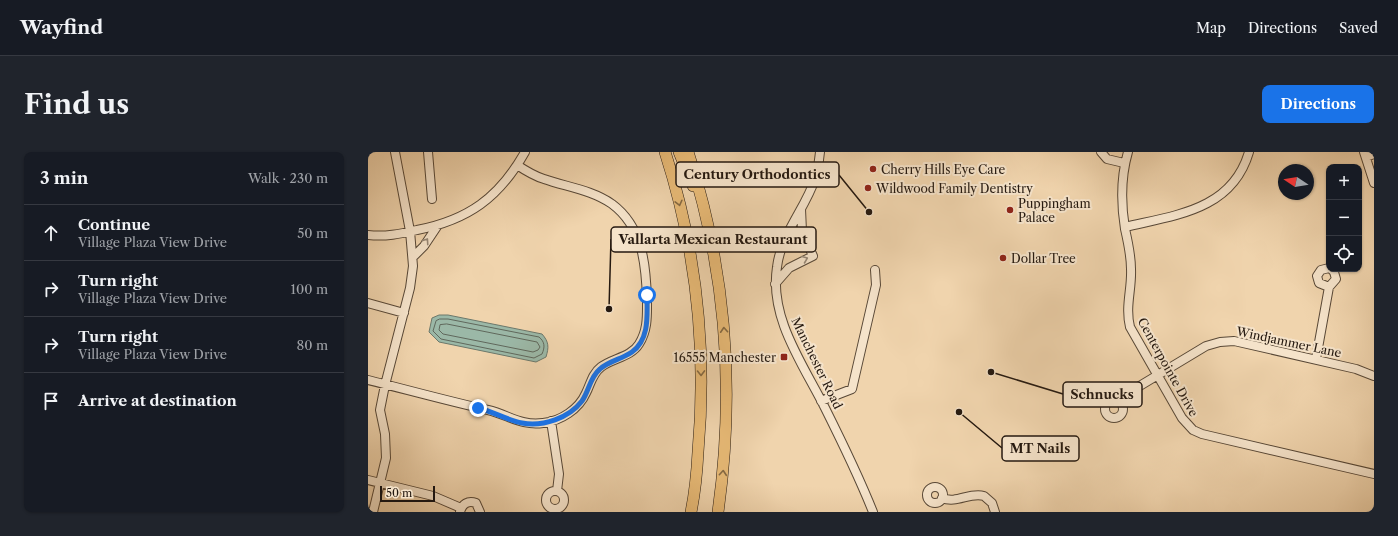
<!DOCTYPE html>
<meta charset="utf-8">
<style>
:root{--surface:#171b24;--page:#20242c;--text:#f1f3f6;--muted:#9ea1a6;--line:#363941;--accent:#1a73e8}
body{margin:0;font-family:"Libre Caslon Text",serif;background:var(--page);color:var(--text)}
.controls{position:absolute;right:12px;top:12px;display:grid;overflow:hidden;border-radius:8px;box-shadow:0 1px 3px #0004}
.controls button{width:36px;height:36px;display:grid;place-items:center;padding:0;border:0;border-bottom:1px solid var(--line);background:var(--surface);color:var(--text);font:20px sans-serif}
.compass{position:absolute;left:910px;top:12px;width:36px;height:36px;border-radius:50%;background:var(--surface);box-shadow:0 1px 3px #0004;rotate:282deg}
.scale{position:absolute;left:12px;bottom:10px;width:55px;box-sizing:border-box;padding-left:4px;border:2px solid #251910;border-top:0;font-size:11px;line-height:14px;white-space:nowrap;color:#251910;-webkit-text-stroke:3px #f5e3ca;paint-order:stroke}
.stop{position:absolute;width:12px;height:12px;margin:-9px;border:3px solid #1a73e8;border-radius:50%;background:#fff}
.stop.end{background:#1a73e8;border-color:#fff;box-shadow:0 1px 4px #0008}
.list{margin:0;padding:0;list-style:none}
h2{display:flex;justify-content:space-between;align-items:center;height:52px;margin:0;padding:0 16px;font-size:17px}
h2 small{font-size:13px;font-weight:400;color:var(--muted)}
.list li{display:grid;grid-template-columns:26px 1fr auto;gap:12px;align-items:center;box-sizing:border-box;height:56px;padding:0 16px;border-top:1px solid var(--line)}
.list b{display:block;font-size:15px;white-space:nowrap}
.list p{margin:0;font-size:13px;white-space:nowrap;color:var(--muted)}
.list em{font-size:13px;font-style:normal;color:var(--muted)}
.icon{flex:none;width:22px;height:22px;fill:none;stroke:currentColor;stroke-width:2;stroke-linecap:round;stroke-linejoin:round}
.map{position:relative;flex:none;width:1006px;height:360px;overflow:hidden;border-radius:8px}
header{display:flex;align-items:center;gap:24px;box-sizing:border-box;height:56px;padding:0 20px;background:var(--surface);border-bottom:1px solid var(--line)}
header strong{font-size:19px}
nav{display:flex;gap:22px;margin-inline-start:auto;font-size:14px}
.intro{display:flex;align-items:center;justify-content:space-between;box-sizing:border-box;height:96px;padding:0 24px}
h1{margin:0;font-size:28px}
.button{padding:10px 18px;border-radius:8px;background:var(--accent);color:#fff;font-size:14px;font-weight:700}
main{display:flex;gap:24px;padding:0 24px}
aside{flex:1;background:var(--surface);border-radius:8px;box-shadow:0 1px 3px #0004}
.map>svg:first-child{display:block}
.water{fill:#9bb8a7;stroke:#6c786b}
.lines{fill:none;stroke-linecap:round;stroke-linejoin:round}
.shore{stroke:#60685c;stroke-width:1}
.minor-casing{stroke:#584837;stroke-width:10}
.highway-casing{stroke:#251910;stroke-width:12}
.minor{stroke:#f5e3ca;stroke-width:8}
.highway{stroke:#e8ba76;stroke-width:11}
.oneway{stroke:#866a43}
.oneway2{stroke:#978876}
.route{stroke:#1a73e8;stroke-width:5}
.poi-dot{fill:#8f2418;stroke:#f5e3ca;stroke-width:1.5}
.labels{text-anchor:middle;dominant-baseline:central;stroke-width:4;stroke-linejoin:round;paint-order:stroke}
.poi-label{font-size:12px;fill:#251910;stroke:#f5e3ca;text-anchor:start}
.street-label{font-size:12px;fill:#251910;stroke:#f5e3ca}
.leader{fill:none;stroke:#251910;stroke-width:1.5}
.callout-dot{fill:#251910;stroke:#f5e3ca;stroke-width:1.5}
.callout{fill:#f5e3ca;stroke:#251910;stroke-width:1.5}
.callout-label{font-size:13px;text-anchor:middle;font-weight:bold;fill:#251910}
</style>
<header>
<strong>Wayfind</strong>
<nav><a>Map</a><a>Directions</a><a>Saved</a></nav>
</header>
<div class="intro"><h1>Find us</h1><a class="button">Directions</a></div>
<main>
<aside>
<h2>3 min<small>Walk · 230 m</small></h2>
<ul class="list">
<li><svg class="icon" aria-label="ahead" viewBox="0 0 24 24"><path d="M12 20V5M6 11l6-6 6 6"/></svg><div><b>Continue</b><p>Village Plaza View Drive</p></div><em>50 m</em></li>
<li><svg class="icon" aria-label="right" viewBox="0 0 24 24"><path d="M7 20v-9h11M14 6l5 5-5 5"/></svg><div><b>Turn right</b><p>Village Plaza View Drive</p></div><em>100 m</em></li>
<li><svg class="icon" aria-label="right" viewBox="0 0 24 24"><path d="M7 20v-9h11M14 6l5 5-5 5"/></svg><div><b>Turn right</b><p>Village Plaza View Drive</p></div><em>80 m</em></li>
<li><svg class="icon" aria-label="arrive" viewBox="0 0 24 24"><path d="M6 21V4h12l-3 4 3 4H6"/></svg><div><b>Arrive at destination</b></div></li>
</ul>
</aside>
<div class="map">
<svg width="1006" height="360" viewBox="0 0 1006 360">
<rect width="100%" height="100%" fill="#f0d4ad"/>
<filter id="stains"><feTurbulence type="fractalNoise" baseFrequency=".005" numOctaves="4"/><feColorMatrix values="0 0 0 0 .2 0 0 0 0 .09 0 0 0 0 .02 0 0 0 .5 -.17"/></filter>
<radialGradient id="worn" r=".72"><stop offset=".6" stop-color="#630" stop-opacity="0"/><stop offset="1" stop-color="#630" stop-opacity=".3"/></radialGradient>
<path class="water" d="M71 163H80L174 182C181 190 181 195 178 205L168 210 71 190 61 180 64 166Z"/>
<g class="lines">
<path class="shore" d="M72 167H80L171 185C177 190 177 195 174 202L166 206 73 187 65 179 68 169Z
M79 172 169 190 172 195 170 198 165 200 75 182 71 178 72 173Z"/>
<g class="minor-casing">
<path id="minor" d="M60 0 64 47
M452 0C451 9 450 18 447 27 437 57 413 82 409 115 401 166 435 212 457 256 474 290 491 325 505 360
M733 0 739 7 756 11
M760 0C753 24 753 52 757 77 760 90 763 103 763 117 764 137 757 154 762 175L814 266 825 278 834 282 1006 322
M996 0 1006 31
M998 5 1006 2
M757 75C808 63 864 58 881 0
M0 83C17 85 32 82 49 78 100 68 131 46 157 0
M46 104 56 94 70 73
M407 132 421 116 445 104 434 79 433 57
M961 135 951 131 949 124 953 118 961 116
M0 151 36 161
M948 207 961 135 968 127 966 120 963 117
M0 228C40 238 80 249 120 258 141 263 153 274 175 271 193 269 211 257 218 241 223 231 224 222 233 215 245 206 263 205 271 192 280 178 279 163 279 148 278 113 275 75 244 52 224 38 199 35 176 27 166 24 158 19 149 13
M737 257a9 9 0 1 1 18 0a9 9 0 1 1-18 0Z
M453 249 484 237 508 133 507 118
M751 249 755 244 838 194 852 190 866 189 988 217 1006 224
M183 269 191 322 189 339
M0 328 65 344 93 356
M559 343a8 8 0 1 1 16 0a8 8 0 1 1-16 0Z
M178 348a9 9 0 1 1 18 0a9 9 0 1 1-18 0Z
M574 346C589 352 601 340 616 344L624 351 627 360
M5 360 18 306 17 282 12 258 17 233 42 136 45 114 42 79 27 0
M92 360C94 352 100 348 108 351L112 360"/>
</g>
<g class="highway-casing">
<path id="highway" d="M297 0C328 96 339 199 330 300 329 320 327 340 323 360
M311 0 325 34
M320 0C358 117 367 239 350 360"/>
</g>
<use href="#minor" class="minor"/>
<use href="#highway" class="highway"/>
</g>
<defs><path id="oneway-chevron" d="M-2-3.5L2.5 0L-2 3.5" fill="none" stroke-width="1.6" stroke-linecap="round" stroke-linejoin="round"/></defs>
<g class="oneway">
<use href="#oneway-chevron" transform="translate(311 51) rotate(76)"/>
<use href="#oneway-chevron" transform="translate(356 178) rotate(-94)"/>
<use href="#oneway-chevron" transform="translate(333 221) rotate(89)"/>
<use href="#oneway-chevron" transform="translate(355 321) rotate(-85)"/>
</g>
<g class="oneway2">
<use href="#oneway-chevron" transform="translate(58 89) rotate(-56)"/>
<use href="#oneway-chevron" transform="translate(437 107) rotate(-22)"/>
</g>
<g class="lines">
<path class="route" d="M110 256C126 260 139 268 154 271 175 275 201 266 214 249 221 239 222 225 232 217 241 209 254 207 264 200 282 187 279 162 279 143"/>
</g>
<g class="poi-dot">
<circle cx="505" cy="17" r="4"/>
<circle cx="500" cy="36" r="4"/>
<circle cx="642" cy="58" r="4"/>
<circle cx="635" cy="106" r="4"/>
<rect x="412" y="201" width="8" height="8" rx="2"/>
</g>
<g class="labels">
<g class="poi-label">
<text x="513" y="17">Cherry Hills Eye Care</text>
<text x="508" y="36">Wildwood Family Dentistry</text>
<text x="650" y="51">Puppingham<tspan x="650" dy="14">Palace</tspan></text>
<text x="643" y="106">Dollar Tree</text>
<text x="408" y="205" text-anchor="end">16555 Manchester</text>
</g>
<g class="street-label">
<text transform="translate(921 190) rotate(12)">Windjammer Lane</text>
<text transform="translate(449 211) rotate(64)">Manchester Road</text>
<text transform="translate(800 215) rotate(61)">Centerpointe Drive</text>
</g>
</g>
<path class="leader" d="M501 60L471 23M241 157L243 87M623 220L695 242M591 260L634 296"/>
<g class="callout-dot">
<circle cx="501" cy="60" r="4"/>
<circle cx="241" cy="157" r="4"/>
<circle cx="623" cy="220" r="4"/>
<circle cx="591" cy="260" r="4"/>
</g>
<g class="callout">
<rect x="308" y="10" width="163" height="25" rx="4"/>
<rect x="243" y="75" width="205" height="25" rx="4"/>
<rect x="695" y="230" width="79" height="25" rx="4"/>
<rect x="634" y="284" width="77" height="25" rx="4"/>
</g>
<g class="callout-label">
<text x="389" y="27">Century Orthodontics</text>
<text x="345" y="92">Vallarta Mexican Restaurant</text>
<text x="734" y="247">Schnucks</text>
<text x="672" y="301">MT Nails</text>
</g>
<rect width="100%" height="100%" filter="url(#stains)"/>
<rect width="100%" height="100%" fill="url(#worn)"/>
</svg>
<div class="controls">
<button>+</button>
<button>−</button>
<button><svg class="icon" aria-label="locate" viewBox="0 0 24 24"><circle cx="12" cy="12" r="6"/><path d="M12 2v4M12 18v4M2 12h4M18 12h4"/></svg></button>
</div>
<svg class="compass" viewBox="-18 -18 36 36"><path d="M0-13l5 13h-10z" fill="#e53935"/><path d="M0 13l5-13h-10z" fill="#9ea1a6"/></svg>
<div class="scale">50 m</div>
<div class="stop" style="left:279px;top:143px"></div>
<div class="stop end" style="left:110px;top:256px"></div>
</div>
</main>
